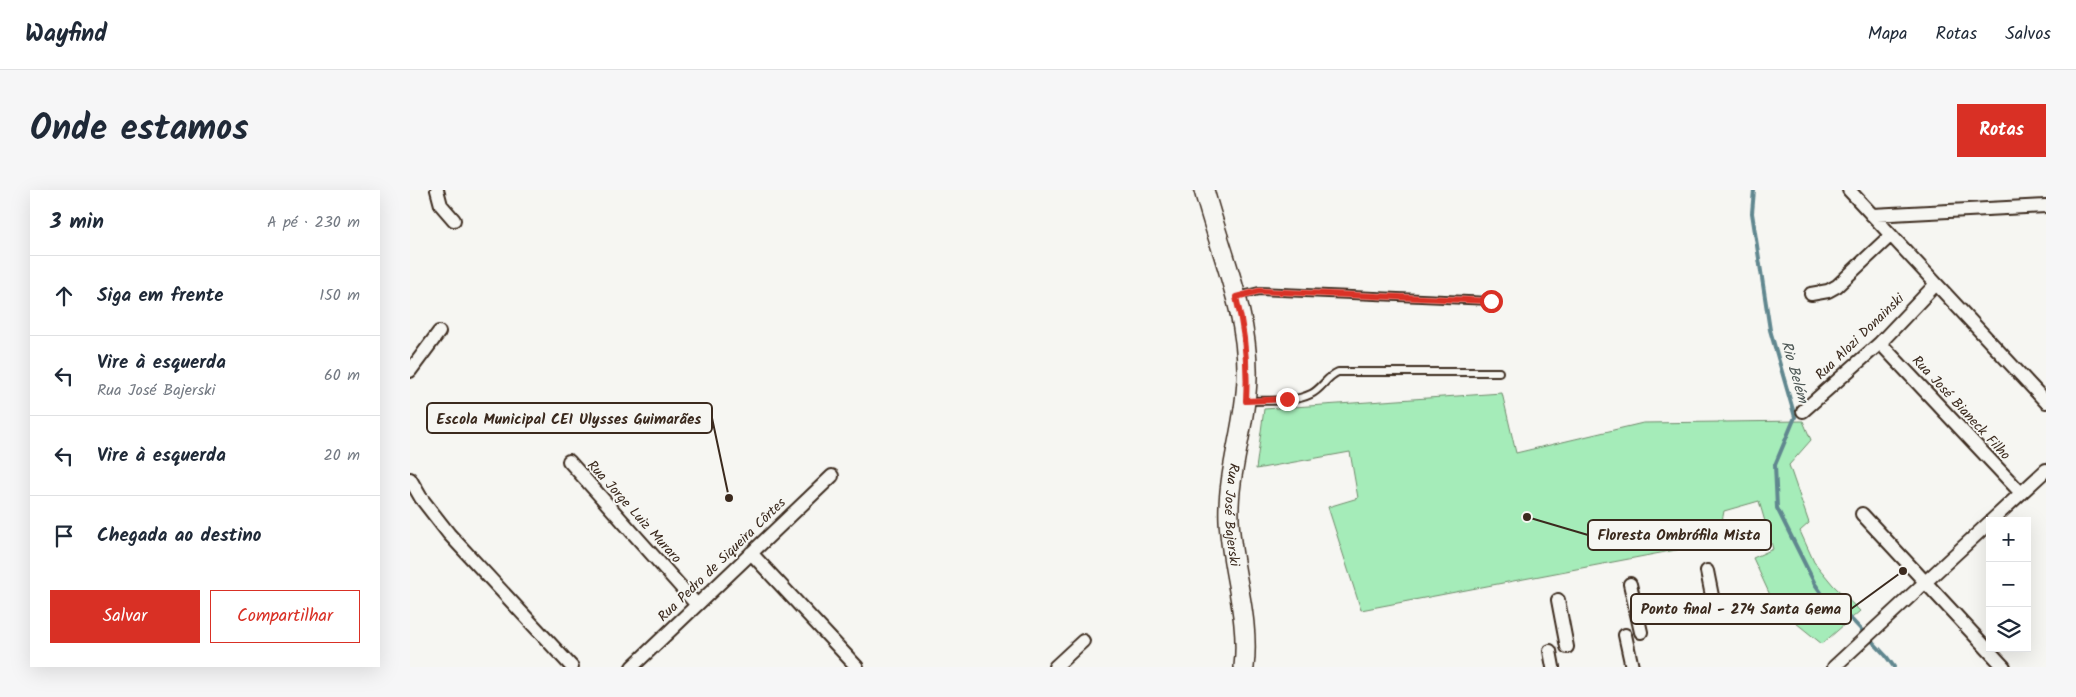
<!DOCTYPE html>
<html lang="pt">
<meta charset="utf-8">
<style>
:root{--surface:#fff;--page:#f6f6f7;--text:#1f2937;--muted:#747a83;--line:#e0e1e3;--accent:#d93025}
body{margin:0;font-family:Kalam,sans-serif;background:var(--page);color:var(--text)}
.controls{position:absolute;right:15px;bottom:15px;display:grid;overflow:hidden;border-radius:0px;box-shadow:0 5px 20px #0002}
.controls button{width:45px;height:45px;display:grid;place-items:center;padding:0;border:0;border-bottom:1px solid var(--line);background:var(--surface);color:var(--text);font:25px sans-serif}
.stop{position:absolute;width:15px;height:15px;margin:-11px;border:4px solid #d93025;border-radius:50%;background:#fff}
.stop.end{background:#d93025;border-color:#fff;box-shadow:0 1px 5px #0008}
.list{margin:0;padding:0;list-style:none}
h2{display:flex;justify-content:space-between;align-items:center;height:65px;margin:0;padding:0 20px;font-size:21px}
h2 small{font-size:16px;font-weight:400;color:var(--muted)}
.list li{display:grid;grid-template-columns:32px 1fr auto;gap:15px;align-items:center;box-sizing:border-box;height:80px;padding:0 20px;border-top:1px solid var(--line)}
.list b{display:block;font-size:19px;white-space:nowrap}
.list p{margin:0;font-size:16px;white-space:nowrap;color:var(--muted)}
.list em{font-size:16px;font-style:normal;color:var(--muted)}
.actions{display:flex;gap:10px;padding:15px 20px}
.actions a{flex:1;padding:11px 0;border:1px solid var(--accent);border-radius:0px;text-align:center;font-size:18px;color:var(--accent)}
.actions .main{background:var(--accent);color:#fff}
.icon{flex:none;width:28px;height:28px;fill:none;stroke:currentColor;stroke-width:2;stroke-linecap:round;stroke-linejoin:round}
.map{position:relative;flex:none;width:1636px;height:477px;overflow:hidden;border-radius:0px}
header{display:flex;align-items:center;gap:30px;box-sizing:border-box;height:70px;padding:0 25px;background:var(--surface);border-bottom:1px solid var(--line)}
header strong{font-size:24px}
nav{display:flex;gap:28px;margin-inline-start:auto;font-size:18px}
.intro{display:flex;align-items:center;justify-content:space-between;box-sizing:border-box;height:120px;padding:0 30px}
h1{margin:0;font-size:35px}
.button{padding:12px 22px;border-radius:0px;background:var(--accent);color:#fff;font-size:18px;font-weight:700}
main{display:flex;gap:30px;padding:0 30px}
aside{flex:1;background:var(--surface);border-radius:0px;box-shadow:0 5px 20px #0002}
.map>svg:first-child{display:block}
.green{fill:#a5ecb9;stroke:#708b6c}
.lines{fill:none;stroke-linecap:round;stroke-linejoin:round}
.stream{stroke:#61878f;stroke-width:4}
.lane-casing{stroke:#3b2a1e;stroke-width:10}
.street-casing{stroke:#3b2a1e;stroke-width:16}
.secondary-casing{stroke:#3b2a1e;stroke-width:22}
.lane{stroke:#f6f6f2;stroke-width:6}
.street{stroke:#f6f6f2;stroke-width:12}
.secondary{stroke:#f6f6f2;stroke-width:19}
.route{stroke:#d93025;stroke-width:6}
.labels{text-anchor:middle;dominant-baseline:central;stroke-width:4;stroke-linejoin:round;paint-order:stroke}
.street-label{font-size:14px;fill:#3b2a1e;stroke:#f6f6f2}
.water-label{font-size:15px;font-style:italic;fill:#4e5856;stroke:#f6f6f2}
.leader{fill:none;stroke:#3b2a1e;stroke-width:2}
.callout-dot{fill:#3b2a1e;stroke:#f6f6f2;stroke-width:2}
.callout{fill:#f6f6f2;stroke:#3b2a1e;stroke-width:2}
.callout-label{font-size:15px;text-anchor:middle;font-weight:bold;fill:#3b2a1e}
</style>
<header>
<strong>Wayfind</strong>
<nav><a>Mapa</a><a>Rotas</a><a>Salvos</a></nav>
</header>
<div class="intro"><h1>Onde estamos</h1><a class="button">Rotas</a></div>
<main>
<aside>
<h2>3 min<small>A pé · 230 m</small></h2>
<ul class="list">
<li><svg class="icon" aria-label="ahead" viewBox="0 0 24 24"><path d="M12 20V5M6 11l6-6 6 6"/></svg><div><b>Siga em frente</b></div><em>150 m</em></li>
<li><svg class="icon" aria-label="left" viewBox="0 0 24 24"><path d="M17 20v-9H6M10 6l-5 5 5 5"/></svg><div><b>Vire à esquerda</b><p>Rua José Bajerski</p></div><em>60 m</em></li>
<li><svg class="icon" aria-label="left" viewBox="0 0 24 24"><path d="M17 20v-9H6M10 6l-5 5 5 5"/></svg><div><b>Vire à esquerda</b></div><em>20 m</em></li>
<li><svg class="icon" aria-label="arrive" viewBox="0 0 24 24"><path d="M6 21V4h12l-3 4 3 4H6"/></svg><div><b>Chegada ao destino</b></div></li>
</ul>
<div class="actions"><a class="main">Salvar</a><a>Compartilhar</a></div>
</aside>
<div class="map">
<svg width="1636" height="477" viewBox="0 0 1636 477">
<rect width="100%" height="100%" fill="#f6f6f2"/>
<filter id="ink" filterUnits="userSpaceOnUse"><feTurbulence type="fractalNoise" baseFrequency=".02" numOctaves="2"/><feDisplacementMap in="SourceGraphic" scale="10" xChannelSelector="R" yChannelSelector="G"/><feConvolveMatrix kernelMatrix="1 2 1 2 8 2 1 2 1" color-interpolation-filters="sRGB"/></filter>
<g filter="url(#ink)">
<path class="green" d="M1092 203 1106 263 1233 233 1393 231 1401 250 1379 275 1399 333 1390 341 1404 372 1423 395 1450 421 1412 454 1365 416 1343 368 1363 359 1349 311 1314 321 1308 352 951 420 918 317 948 308 940 262 846 279 854 219Z"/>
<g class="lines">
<path class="stream" d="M1344 0 1342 23 1360 140 1385 227 1365 275 1367 318 1405 394 1414 407 1443 431 1476 466 1484 477"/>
<g class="lane-casing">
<path id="lane" d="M828 106 849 101 1081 111
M837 211C856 210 883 213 901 204 912 199 916 187 928 182H1089"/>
</g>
<g class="street-casing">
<path id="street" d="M27 0 31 15 44 30
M1439 0 1636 212
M1462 25 1636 16
M1401 104 1418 101 1427 96 1481 45
M1470 153 1611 303
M0 181 29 142
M1393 221 1470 153 1526 94
M159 271 287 415
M0 289 11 308 39 344 162 477
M1452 324 1594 477
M1581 331 1636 280
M341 363 447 477
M1297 381 1306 426
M1220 394 1231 442
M1148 410 1157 457
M1215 445 1222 477
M1140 461 1143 477
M222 477 422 286
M645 477 673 451
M1424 477 1580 332"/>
</g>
<g class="secondary-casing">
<g id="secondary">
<path id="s1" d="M794 0C810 61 839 124 837 188 836 235 817 282 819 330 821 379 840 427 834 477"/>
</g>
</g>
<use href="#lane" class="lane"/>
<use href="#street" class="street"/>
<use href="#secondary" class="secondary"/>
</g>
</g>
<g class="lines" filter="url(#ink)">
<path class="route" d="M877 209 836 211C838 175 835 141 826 107L849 101 1081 111"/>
</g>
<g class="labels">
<g class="street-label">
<text transform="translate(1450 147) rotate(-44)">Rua Alozi Donainski</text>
<text transform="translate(1551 218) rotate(47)">Rua José Bianeck Filho</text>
<text transform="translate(224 322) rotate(48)">Rua Jorge Luiz Muraro</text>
<text stroke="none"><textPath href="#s1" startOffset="332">Rua José Bajerski</textPath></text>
<text transform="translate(312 370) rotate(-44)">Rua Pedro de Siqueira Côrtes</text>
</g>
<g class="water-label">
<text transform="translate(1384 182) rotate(74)">Rio Belém</text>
</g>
</g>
<path class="leader" d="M319 308L302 228M1117 327L1178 345M1493 381L1441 419"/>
<g class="callout-dot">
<circle cx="319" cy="308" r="5"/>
<circle cx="1117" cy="327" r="5"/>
<circle cx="1493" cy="381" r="5"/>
</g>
<g class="callout">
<rect x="17" y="213" width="285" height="30" rx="5"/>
<rect x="1178" y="330" width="183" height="30" rx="5"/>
<rect x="1221" y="404" width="220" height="30" rx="5"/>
</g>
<g class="callout-label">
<text x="159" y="234">Escola Municipal CEI Ulysses Guimarães</text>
<text x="1269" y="350">Floresta Ombrófila Mista</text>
<text x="1331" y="424">Ponto final - 274 Santa Gema</text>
</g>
</svg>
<div class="controls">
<button>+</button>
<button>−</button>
<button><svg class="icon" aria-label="layers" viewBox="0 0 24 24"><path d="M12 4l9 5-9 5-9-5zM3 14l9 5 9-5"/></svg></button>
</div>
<div class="stop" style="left:1081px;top:111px"></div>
<div class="stop end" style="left:877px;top:209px"></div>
</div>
</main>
